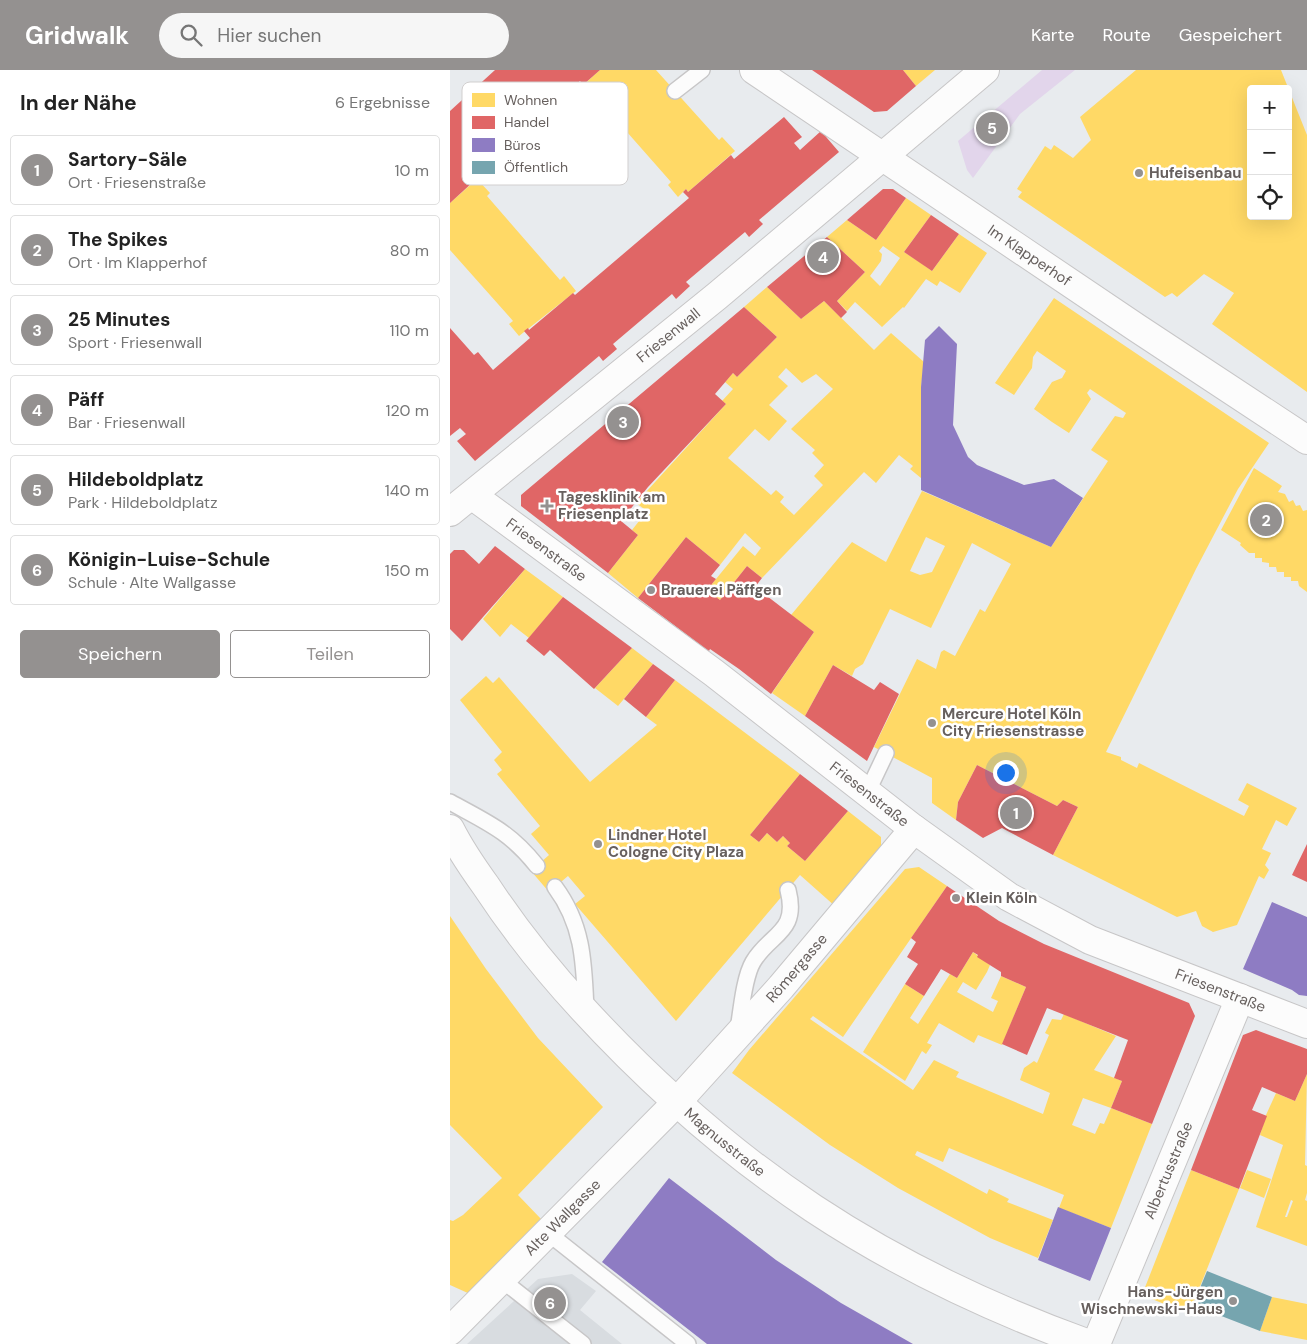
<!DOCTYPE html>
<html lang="de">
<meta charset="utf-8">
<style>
:root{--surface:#fff;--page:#f6f6f6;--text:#222;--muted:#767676;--line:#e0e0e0;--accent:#949190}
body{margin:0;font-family:"DM Sans",sans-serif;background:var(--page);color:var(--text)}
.controls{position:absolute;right:15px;top:15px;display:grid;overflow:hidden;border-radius:5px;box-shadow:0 5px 20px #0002}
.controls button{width:45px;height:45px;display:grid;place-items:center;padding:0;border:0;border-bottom:1px solid var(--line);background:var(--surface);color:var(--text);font:25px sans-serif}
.you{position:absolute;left:555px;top:702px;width:18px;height:18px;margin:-12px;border:4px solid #fff;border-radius:50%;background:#1a73e8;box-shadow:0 0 0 8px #1a73e833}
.badge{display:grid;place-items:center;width:32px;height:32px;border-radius:50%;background:var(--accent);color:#fff;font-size:16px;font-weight:700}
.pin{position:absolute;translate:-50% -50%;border:2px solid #fff;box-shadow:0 1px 5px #0006}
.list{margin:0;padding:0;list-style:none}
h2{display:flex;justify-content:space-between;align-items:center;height:65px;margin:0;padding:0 20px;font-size:21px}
h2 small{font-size:16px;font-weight:400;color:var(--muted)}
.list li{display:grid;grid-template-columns:32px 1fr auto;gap:15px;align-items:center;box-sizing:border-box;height:70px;margin:0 10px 10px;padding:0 10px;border:1px solid var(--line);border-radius:5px}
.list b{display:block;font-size:19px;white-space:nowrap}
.list p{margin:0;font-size:16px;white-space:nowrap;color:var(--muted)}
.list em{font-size:16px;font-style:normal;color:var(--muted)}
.actions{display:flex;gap:10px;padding:15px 20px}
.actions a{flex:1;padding:11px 0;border:1px solid var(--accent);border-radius:5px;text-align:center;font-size:18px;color:var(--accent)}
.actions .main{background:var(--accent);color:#fff}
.icon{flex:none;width:28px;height:28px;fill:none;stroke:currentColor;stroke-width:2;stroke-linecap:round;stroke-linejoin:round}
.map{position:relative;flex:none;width:857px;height:1274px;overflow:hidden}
header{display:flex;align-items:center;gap:30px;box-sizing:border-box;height:70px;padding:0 25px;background:var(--accent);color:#fff}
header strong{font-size:24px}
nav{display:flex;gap:28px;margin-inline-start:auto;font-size:18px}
.search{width:350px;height:45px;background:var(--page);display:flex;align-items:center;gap:12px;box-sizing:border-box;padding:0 18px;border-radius:28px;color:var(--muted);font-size:19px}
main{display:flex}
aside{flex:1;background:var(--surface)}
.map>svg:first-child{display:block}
.education{fill:#d8dce0}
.green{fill:#e2d5eb}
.homes{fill:#ffd966;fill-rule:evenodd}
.shops{fill:#e06666}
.offices{fill:#8e7cc3}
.public{fill:#76a5af}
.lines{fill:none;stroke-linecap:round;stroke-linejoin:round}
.lane-casing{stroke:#c7c6c7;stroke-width:18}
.street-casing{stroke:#c7c6c7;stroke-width:30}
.secondary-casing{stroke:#c8c7c8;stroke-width:30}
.lane{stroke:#fcfcfc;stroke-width:15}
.street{stroke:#fcfcfc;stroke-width:28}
.secondary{stroke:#fcfcfc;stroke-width:28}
.poi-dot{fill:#949190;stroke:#fff;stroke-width:2}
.labels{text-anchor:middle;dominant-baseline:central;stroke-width:5;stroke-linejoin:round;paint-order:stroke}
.poi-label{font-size:15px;font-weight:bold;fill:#67605e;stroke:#fff;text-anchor:start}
.street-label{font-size:15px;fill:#67605e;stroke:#fff}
.key{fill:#fff;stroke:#d1cfcf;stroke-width:1}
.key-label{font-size:14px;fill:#67605e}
</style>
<header>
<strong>Gridwalk</strong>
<div class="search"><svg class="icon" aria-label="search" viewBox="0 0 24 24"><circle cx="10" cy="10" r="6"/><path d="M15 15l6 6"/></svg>Hier suchen</div>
<nav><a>Karte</a><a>Route</a><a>Gespeichert</a></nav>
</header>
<main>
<aside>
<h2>In der Nähe<small>6 Ergebnisse</small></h2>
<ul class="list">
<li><span class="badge">1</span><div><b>Sartory-Säle</b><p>Ort · Friesenstraße</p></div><em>10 m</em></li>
<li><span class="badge">2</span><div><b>The Spikes</b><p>Ort · Im Klapperhof</p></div><em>80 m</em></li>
<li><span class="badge">3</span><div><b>25 Minutes</b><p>Sport · Friesenwall</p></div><em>110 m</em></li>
<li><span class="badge">4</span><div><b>Päff</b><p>Bar · Friesenwall</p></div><em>120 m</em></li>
<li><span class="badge">5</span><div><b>Hildeboldplatz</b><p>Park · Hildeboldplatz</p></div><em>140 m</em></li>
<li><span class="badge">6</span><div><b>Königin-Luise-Schule</b><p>Schule · Alte Wallgasse</p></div><em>150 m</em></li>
</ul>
<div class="actions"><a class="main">Speichern</a><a>Teilen</a></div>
</aside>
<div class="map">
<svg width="857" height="1274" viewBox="0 0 857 1274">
<rect width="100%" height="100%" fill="#e8ebee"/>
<path class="education" d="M122 1204 146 1221 130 1240 172 1274H17L88 1209Z"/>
<path class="green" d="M592 0H625L570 44 523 108 517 100 508 71Z"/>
<path class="homes" d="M150 0H206L269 70 272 67 285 81 238 122 236 119 228 127 218 115 221 112 147 28 144 31 131 17Z
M453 0H485L466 16Z
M686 0H831L857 65V322L762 254 784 223 754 204 727 227 722 223 715 227 568 127 572 122 567 119 595 76 601 80 604 75 623 88 641 70 630 47ZM801 19H838V146H801Z
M27 109 40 123 37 126 110 210 114 206 126 221 69 266 59 254 63 251 0 180V133Z
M456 128 481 145 454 182 471 193 482 201 509 164 537 183 510 223 490 211 487 216 476 209 454 238 453 237 432 257 405 232 397 241 387 231 415 202 377 167 397 150 426 170ZM433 176 450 188 430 216 420 206 431 191 432 184 429 181Z
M317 217 351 249 374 231 424 280 441 263 474 292 471 317V408L460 399 463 396 449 385 426 413 414 402 312 508 297 496 270 530 257 520 293 476 305 486 311 478 295 463 270 495 236 467 188 528 158 503 188 465 182 460 197 441 186 433 276 334 272 331 283 319 275 312 283 303 287 307 327 267 294 237ZM336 298 352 313 366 304 383 319 341 359 365 380 362 383 374 395 364 406 373 415 344 445 330 432 334 427 326 420 321 425 278 388 305 359 319 371 337 351 319 335 338 316 328 307Z
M604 228 819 373 788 419 746 499 656 682 671 687V690L687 698 689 693 794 746 799 736 788 730 797 713 847 738 837 756 826 750 812 779 821 783 815 795 819 800 814 809 809 806 787 855 763 862 752 856 746 841 727 847 603 785 628 737 613 730 607 736 527 695 508 732 506 750 482 733V708L424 677 467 589 486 599 491 582 494 580 505 586 530 539 535 542 561 494 522 473 481 558 440 539 413 594 405 599 402 606 383 595 355 646 322 623 364 562 341 545 402 472 436 492 472 421 601 477 658 391 641 380 665 346 673 348 676 343 640 319 637 323 641 329 619 363 602 352 584 339 602 312 612 308 616 301 587 281 583 287 582 298 564 325 545 313ZM476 467 495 476 482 502 470 505 460 501Z
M804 398 832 416 828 422 835 424 839 432 843 430 846 436 850 435 853 441 857 440V522L849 516 848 511H841V507H834V502H827L826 497H819V493L812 492V488H805V483H799L790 475 791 473 771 460Z
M75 499 113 527 79 568 61 554 50 567 33 549Z
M182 578 203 594 168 636 145 618Z
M36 606 43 613 49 607 140 712 207 655 196 647 225 610 350 704 300 765 309 772 317 763 327 772 333 766 340 773 337 776 355 791 398 741 431 767V782L386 837 350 805 226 951 125 834 135 826 118 806 99 822 81 801 99 785 81 764 90 756 47 704 52 700 44 690 52 682 10 630Z
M469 797 497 816 393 967 363 946 360 949 463 1020 484 990 509 1002 506 1007 593 1044 600 1023 570 1010 574 998 584 991 587 993 599 965 595 963 602 949 611 950 614 944 666 966 644 1000 672 1011 661 1038 633 1028 622 1055 645 1064 650 1053 654 1054 661 1038 702 1054 661 1158 609 1138 614 1125 499 1078 493 1092 467 1081 465 1085 537 1124 539 1119 559 1129 557 1132 603 1150 588 1188 540 1168 448 1118 380 1075 282 1003 299 980 455 799Z
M0 846 36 899 88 968 153 1037 68 1125 92 1150 53 1188 20 1224 0 1215V1150L3 1151 13 1145 52 1108 0 1055Z
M523 882 540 895 537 902 526 920 513 912 507 922 543 942 548 931 541 928 551 906 576 917 552 975 528 965 524 973 489 953 477 973 482 975 476 984 472 981 455 1011 413 982 455 914 474 926 460 948 468 954 500 904 507 908Z
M857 1004 855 1095 857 1096V1123L855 1130 857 1131V1176L806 1157 833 1075 810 1065 816 1045 826 1023 845 1031ZM841 1130 843 1131 837 1147H835Z
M741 1100 789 1119 739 1244 692 1225Z
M797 1100 821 1109 814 1128 790 1118Z
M822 1227 857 1234V1270L810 1261Z"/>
<path class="shops" d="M45 0H150L133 15 130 11 20 109 23 112 0 133V41Z
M362 0H453L466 16 437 41 424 42Z
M334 47 352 67 344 73 350 80 371 61 389 82 309 150 313 154 299 167 295 162 236 212 240 216 226 229 222 224 163 274 167 279 153 291 149 286 25 391 7 371 16 364 10 358 0 366V258L24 285 28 282 43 300 80 268 74 261 78 258 79 260 123 223 125 225 239 128 233 122 236 119 238 122 281 85 284 89Z
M433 119H443L456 128 426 170 397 150Z
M481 145 509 164 482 201 454 182Z
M377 167 415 202 387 231 397 242 391 248 374 231 351 249 317 217Z
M294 237 327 267 287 307 283 303 265 324 276 334 198 417 171 451 188 465 158 503 71 436V425Z
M236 467 270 495 261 506 266 509 257 520 270 530 297 496 312 508 305 517 364 562 321 624 289 599 260 579 259 581 253 577 188 528Z
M45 476 75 499 12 571 0 559V484L4 480H14L29 494Z
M113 527 182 578 144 619 100 580 94 586 76 571Z
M203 594 225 610 196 647 174 629Z
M383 595 424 620 430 612 449 624 417 691 355 646Z
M527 695 607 736 613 730 628 737 603 785 552 758 533 768 506 750 508 732Z
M350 704 398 741 355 791 337 776 340 773 333 766 327 772 317 763 309 772 300 765Z
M857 774V812L842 805Z
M497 816 549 851 594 874 739 933 745 946 702 1054 661 1038 672 1011 664 1008 678 970 597 938 577 985 552 974 576 917 551 906V902L527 887 528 885 523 882 507 908 491 899 474 926 455 914 468 894 457 887 466 872 461 868Z
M806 960 857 979V1004L845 1031 812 1017 802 1040 817 1046 789 1119 741 1100 793 965Z"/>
<path class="offices" d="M489 256 507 274 503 355 518 387 527 395 574 415 604 409 633 428 601 477 471 420V317L475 270Z
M822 832 857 847V926L849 925 842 920 793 899Z
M219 1108 326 1190 391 1233 463 1274H257L152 1192Z
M608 1137 661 1158 640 1211 588 1190Z"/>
<path class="public" d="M757 1201 822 1227 810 1261 743 1235Z"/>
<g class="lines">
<g class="lane-casing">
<path id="lane" d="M225 21 252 0
M417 723 436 683
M0 732C38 753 59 761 87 796
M105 817C134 856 134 895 136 941
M288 960C291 941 294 907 303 892 320 863 349 863 338 820
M98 1163 238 1274
M52 1210 133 1274"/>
</g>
<g class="street-casing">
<g id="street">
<path id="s1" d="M304 0 687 258 857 370"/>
<path id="s2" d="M23 426 264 603 464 759 559 827 640 870 857 954"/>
<path id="s3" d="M0 442 267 226 535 0"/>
<path id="s4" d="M0 1261 226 1033 331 917 464 759"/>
<path id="s5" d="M646 1274 790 928"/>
</g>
</g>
<g class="secondary-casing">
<g id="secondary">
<path id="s6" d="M0 759C10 779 23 798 36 816 65 860 96 899 132 938 280 1099 433 1200 639 1274"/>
</g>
</g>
<use href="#lane" class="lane"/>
<use href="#street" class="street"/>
<use href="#secondary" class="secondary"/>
</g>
<g class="poi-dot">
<circle cx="689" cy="103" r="5"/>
<path d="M94.5 428.5h5v5h5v5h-5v5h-5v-5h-5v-5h5z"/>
<circle cx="201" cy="520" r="5"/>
<circle cx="482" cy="653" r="5"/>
<circle cx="148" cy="774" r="5"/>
<circle cx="506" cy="828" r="5"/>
<circle cx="783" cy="1231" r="5"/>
</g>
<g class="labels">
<g class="poi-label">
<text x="699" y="103">Hufeisenbau</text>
<text x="108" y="427">Tagesklinik am<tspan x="108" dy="17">Friesenplatz</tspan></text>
<text x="211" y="520">Brauerei Päffgen</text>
<text x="492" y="644">Mercure Hotel Köln<tspan x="492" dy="17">City Friesenstrasse</tspan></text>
<text x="158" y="765">Lindner Hotel<tspan x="158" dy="17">Cologne City Plaza</tspan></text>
<text x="516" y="828">Klein Köln</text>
<text x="773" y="1222" text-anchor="end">Hans-Jürgen<tspan x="773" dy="17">Wischnewski-Haus</tspan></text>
</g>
<g class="street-label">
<text stroke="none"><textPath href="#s1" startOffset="332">Im Klapperhof</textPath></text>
<text stroke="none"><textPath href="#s3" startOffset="281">Friesenwall</textPath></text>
<text stroke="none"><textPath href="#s2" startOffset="91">Friesenstraße</textPath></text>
<text stroke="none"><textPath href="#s2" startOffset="496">Friesenstraße</textPath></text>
<text stroke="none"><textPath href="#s4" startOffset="502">Römergasse</textPath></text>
<text stroke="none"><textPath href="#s2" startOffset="901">Friesenstraße</textPath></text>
<text stroke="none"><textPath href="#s6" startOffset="419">Magnusstraße</textPath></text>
<text stroke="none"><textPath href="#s5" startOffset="188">Albertusstraße</textPath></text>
<text stroke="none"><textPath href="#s4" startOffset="160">Alte Wallgasse</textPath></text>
</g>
</g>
<rect x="12" y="12" width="166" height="103" rx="8" class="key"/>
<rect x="22" y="23" width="23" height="14" fill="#ffd966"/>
<rect x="22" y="46" width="23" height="13" fill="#e06666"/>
<rect x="22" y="68" width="23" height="14" fill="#8e7cc3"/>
<rect x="22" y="91" width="23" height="13" fill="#76a5af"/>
<g class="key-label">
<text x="54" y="35">Wohnen</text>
<text x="54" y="57">Handel</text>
<text x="54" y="80">Büros</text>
<text x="54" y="102">Öffentlich</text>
</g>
</svg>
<div class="controls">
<button>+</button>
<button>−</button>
<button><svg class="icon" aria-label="locate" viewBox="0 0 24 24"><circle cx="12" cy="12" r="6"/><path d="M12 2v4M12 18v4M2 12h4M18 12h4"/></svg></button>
</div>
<div class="you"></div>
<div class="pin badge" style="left:566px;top:743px">1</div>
<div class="pin badge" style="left:816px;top:450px">2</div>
<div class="pin badge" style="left:173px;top:352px">3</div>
<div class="pin badge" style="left:373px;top:187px">4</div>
<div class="pin badge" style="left:542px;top:58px">5</div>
<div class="pin badge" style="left:100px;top:1233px">6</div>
</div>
</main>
